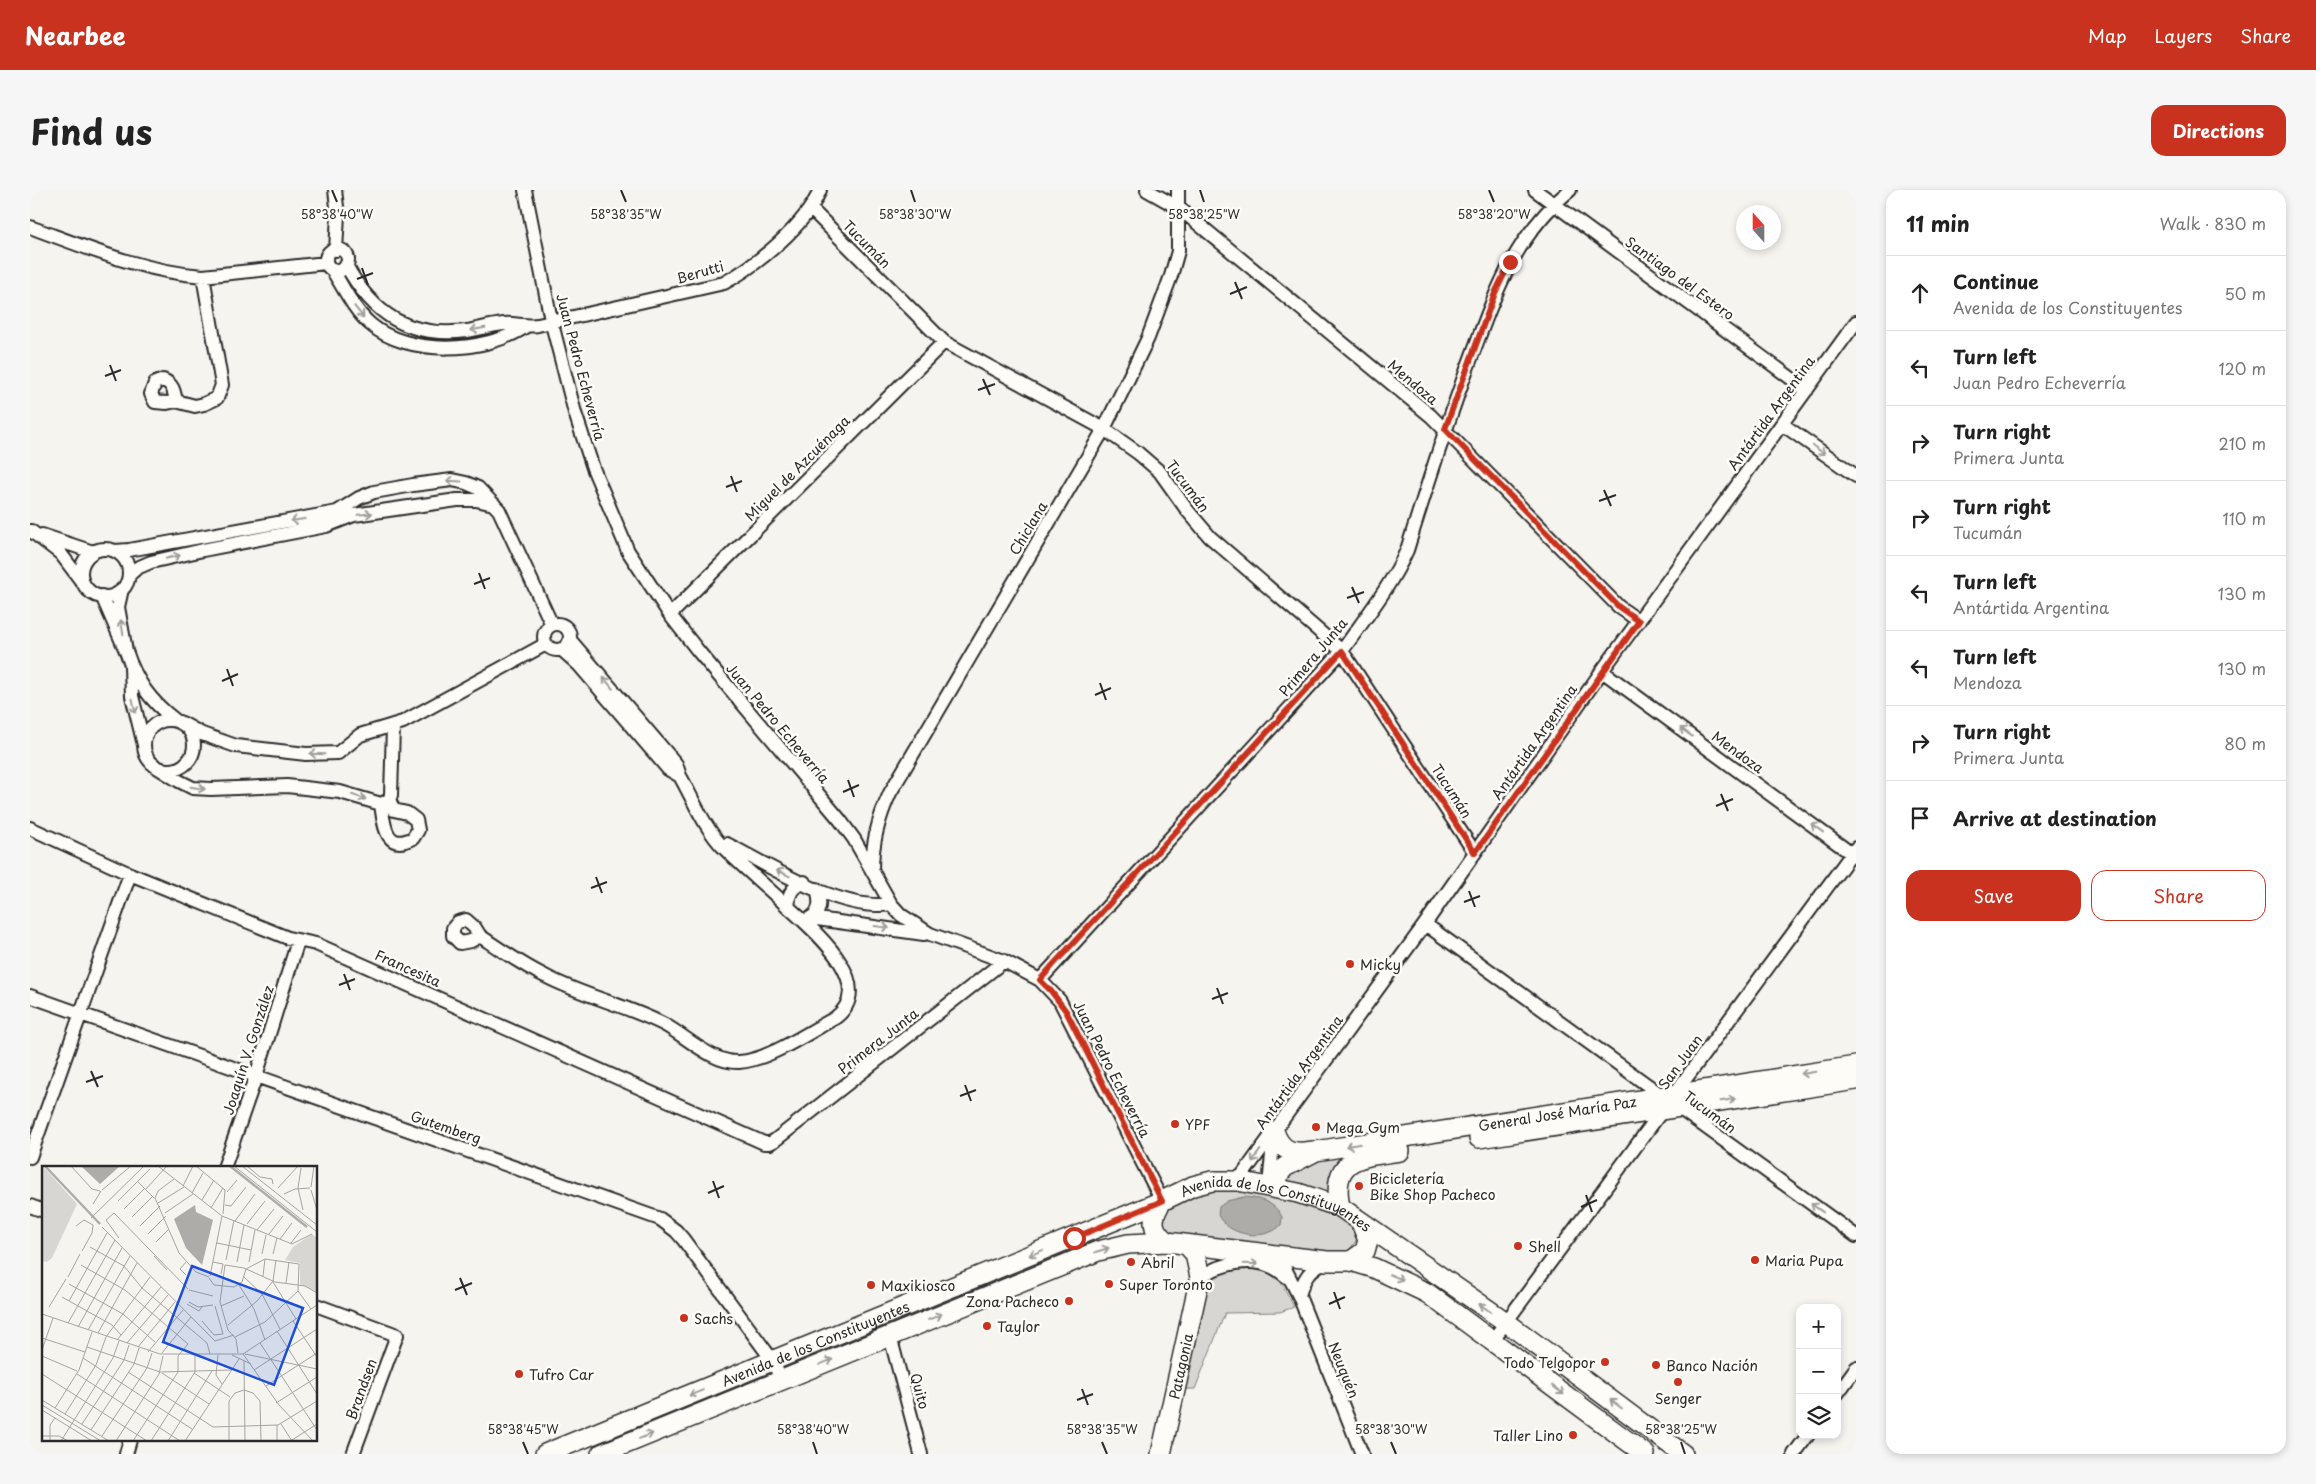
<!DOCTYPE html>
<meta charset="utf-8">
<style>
:root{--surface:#fff;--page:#f6f6f6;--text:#222;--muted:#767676;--line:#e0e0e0;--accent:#c8321e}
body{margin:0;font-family:"Playpen Sans",sans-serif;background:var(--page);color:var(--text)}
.controls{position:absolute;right:15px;bottom:15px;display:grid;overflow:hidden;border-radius:10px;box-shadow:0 2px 8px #0003}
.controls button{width:45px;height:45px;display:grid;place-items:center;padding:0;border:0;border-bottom:1px solid var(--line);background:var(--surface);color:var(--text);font:25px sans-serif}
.compass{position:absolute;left:1706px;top:15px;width:45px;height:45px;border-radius:50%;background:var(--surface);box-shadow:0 2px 8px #0003;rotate:339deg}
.stop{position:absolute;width:15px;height:15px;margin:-11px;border:4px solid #c8321e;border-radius:50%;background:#fff}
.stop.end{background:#c8321e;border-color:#fff;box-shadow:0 1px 5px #0008}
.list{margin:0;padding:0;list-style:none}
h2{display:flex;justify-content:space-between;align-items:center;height:65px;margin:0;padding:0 20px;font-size:21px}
h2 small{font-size:16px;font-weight:400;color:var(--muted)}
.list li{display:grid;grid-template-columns:32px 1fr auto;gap:15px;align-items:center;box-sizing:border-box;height:75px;padding:0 20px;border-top:1px solid var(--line)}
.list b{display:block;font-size:19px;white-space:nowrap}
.list p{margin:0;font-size:16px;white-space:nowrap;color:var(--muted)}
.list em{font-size:16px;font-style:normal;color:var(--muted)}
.actions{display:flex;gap:10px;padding:15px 20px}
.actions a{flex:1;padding:11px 0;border:1px solid var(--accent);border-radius:15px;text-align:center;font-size:18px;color:var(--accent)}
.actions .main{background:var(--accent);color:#fff}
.icon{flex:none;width:28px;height:28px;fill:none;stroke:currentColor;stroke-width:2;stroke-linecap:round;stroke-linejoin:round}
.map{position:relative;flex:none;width:1826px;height:1264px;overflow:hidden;border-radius:15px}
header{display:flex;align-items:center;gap:30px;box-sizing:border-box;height:70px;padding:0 25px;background:var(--accent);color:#fff}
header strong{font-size:24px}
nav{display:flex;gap:28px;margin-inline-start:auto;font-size:18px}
.intro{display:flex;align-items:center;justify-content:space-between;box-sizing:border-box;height:120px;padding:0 30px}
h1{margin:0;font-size:35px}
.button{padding:12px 22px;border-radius:15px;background:var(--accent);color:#fff;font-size:18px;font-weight:700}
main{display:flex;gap:30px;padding:0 30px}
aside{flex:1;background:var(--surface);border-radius:15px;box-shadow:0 2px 8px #0003}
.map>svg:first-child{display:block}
.green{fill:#d7d6d2;stroke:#81807e}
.water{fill:#adaca9;stroke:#797877}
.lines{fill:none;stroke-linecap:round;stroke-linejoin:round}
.street-casing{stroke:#2b2b2b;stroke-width:16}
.secondary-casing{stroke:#2b2b2b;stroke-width:22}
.street{stroke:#fdfcf7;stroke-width:12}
.secondary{stroke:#fdfcf7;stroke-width:19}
.oneway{stroke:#9e9e9b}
.route{stroke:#c8321e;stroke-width:6}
.ticks{fill:none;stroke:#2b2b2b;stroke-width:2}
.poi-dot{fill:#c8321e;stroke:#fdfcf7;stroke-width:2}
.labels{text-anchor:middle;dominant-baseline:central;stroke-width:5;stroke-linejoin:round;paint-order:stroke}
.street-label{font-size:14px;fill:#2b2b2b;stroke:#fdfcf7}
.poi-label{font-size:14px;fill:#2b2b2b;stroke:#fdfcf7;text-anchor:start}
.inset-river{fill:none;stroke:#adaca9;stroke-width:2.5}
.inset-road{fill:none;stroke:#a4a4a1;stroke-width:1}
.view{fill:#1d4ed8;fill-opacity:0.15;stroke:#1d4ed8;stroke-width:2.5}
.inset-edge{fill:none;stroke:#2b2b2b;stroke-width:2.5}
.ticks-label{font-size:12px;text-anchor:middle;fill:#2b2b2b;stroke:#fdfcf7;stroke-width:5;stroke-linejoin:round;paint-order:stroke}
</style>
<header>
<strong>Nearbee</strong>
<nav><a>Map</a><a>Layers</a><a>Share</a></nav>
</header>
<div class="intro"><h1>Find us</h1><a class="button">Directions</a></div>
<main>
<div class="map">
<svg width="1826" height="1264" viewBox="0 0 1826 1264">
<rect width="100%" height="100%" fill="#f5f4ef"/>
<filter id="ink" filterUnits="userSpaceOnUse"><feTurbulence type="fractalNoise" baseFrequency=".02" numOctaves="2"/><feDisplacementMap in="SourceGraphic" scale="10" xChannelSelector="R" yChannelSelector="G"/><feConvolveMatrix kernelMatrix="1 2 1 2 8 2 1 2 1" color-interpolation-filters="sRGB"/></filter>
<g filter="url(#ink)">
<path class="green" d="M1328 962C1305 971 1297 979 1303 1005L1251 988 1280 969Z
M1198 1000C1227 1003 1320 1016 1327 1049L1319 1061 1308 1062 1211 1053 1141 1043 1134 1035V1026C1147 1007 1177 1001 1198 1000Z
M1204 1076C1246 1080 1245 1079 1264 1117L1250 1122 1195 1123 1165 1199H1155L1177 1089Z"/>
<path class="water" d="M1214 1007C1229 1008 1245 1012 1252 1027L1251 1035C1235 1052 1198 1046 1188 1025L1189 1017 1197 1011Z"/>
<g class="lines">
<g class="street-casing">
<path id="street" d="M305 0 308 25 306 60
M495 0 521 130 545 223 563 278 598 361 640 425 669 462 810 630 824 649 861 714 871 725 900 744 974 771 1010 790 1030 811 1132 1011
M1117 0 1149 18 1401 226 1589 417 1609 431
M1505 0 1777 200
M781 19 914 152 1074 239 1108 263 1130 282 1157 320 1180 347 1312 461 1445 663
M0 37C55 57 114 82 173 86L296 73
M296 70a11 11 0 1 1 22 0a11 11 0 1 1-22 0Z
M316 75C343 125 379 148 437 141 449 139 462 135 474 134 485 133 496 137 508 135L694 93C727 75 776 35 790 0
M303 81C314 99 324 120 340 134 378 167 455 163 495 137
M146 211C144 201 143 194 133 190L125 193 121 204 125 212 137 213 146 211 165 216 174 214 187 208 192 195 173 86
M1752 234 1826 286
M1 341 31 364 52 392
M12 345 63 362
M51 383a24 24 0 1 1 48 0a24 24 0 1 1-48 0Z
M85 361 99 360 307 322 329 308 344 302 383 295 422 290 436 293 448 298 469 320 522 435
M99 385 107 378 121 372 173 360 296 336 324 325 427 310H446L464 314
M72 406 96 461 88 417 92 399
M640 425 914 152
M514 447a13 13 0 1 1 26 0a13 13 0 1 1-26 0Z
M531 459 549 475 638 579 650 586
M96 461C106 491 120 511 145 530
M101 477 102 506 114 555
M1572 481 1826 667
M114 555a25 25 0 1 1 50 0a25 25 0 1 1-50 0Z
M152 533 172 544 206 556 276 564 308 563 330 545 373 532 516 454
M125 576 149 591 163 598 181 599 257 596 310 602 351 614 359 610 361 605 363 537
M351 614C354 634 355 662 383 648L388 640 386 630 377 623 364 620 359 610
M0 638 100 684 258 748 286 754 734 953H740L744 951 974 771
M697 654C740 676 812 723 861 714
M842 680C842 652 848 629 860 603L1074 239 1118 148 1141 86 1148 61V0
M759 718C757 705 762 697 774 692
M780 728 894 744
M776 730C791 725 791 712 787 699
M1395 734 1826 1046
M450 746 441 751 430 753 423 746V738L428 732 436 730 445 738 450 746C471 760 492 775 515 786 553 806 596 815 635 835 657 847 682 873 709 872 739 870 779 842 805 828 850 794 781 738 756 715 736 696 714 678 694 658 675 639 663 609 650 586L646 574 540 450
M1010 790 1312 461C1335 428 1361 396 1377 360 1396 299 1415 239 1437 179 1463 110 1481 49 1540 0
M0 806 630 1029 646 1041 653 1049 743 1171 751 1190
M0 967 100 684
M194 978 226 886 268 751
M1208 991 1395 734 1572 481 1826 132
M1239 996 1244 943
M0 1016 14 1021
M1248 1065 1269 1106 1332 1264
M1170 1087C1190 1074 1221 1066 1244 1078 1250 1081 1255 1086 1260 1089
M1269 1106C1273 1089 1280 1078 1297 1071
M286 1115 367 1145 323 1264
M860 1146 891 1264
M1462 1151 1826 658
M1807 1204 1826 1178
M96 1264 100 1250
M1764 1264 1778 1245"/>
</g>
<g class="secondary-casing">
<g id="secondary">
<path d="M1244 941C1251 963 1264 964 1284 961"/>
<path d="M1449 948 1826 890"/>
<path id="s1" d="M1239 996 1255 977 1286 961 1826 876"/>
<path d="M1132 1011C1121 1028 1120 1039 1137 1052"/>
<path d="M1310 1017C1300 967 1330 967 1370 961"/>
<path d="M1321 1071 1335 1061 1338 1050 1331 1033"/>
<path id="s2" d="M515 1264 1132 1011 1163 996 1182 991H1208L1268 1003 1310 1017 1476 1132 1653 1264"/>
<path d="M571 1264 1068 1061 1098 1054 1137 1052 1297 1071H1321L1344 1078 1397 1103 1615 1264"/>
<path id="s3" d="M1131 1264 1170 1087 1165 1064 1157 1055"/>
</g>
</g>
<use href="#street" class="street"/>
<use href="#secondary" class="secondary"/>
</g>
<defs><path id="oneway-shaft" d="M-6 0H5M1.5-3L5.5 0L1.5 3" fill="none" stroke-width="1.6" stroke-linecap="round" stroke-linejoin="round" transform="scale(1.25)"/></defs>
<g class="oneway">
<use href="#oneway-shaft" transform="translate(329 122) rotate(51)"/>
<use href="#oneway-shaft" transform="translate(448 139) rotate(170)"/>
<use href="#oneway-shaft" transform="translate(1789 260) rotate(35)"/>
<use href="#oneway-shaft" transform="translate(424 291) rotate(-177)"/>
<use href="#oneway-shaft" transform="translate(335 324) rotate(-5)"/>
<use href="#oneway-shaft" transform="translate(268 330) rotate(170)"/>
<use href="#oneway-shaft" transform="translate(143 367) rotate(-13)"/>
<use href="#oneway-shaft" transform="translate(92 437) rotate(-100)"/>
<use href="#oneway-shaft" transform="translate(578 493) rotate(-130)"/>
<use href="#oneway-shaft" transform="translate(104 516) rotate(78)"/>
<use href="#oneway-shaft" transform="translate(1656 542) rotate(-144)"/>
<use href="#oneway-shaft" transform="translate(287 564) rotate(-178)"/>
<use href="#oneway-shaft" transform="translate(168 598) rotate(9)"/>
<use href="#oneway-shaft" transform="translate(329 607) rotate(18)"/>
<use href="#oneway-shaft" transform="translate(1787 638) rotate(-144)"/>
<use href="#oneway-shaft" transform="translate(753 683) rotate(-153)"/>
<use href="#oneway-shaft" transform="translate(852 737) rotate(8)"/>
<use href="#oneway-shaft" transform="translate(1778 883) rotate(171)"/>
<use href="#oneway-shaft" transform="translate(1698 910) rotate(-9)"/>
<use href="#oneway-shaft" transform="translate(1323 955) rotate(171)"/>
<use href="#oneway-shaft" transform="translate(1226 966) rotate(126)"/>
<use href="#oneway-shaft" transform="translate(1787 1018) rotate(-144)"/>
<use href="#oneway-shaft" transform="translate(1072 1060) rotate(-17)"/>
<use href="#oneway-shaft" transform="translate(1006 1063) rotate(158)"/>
<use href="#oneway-shaft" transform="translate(1221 1074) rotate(1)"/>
<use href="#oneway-shaft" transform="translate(1366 1087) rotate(23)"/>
<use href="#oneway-shaft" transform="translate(1455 1118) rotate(-145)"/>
<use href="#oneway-shaft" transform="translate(905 1127) rotate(-23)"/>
<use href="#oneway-shaft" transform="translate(796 1172) rotate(-22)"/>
<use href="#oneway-shaft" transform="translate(1528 1200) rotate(37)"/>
<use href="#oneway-shaft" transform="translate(666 1203) rotate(158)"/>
<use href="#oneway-shaft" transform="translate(1586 1214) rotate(-143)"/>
<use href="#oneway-shaft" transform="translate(616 1246) rotate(-22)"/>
</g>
</g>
<g class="lines" filter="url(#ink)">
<path class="route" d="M1044 1048 1132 1011 1036 821 1021 801 1010 790 1023 775 1312 461 1445 663 1609 431 1589 417 1415 239 1465 103 1480 72"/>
</g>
<path class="ticks" d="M302 0 307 12M591 0 596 12M881 0 885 12M1170 0 1174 12M1459 0 1464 12M332 78 338 95M327 89 343 83M1205 92 1212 109M1200 104 1217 97M80 175 86 191M75 186 91 180M953 189 960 205M948 200 965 194M701 286 707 302M696 297 712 291M1574 300 1581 316M1569 311 1586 305M449 383 455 399M444 394 460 388M1322 397 1329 413M1317 408 1334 402M197 479 203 496M192 491 208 484M1070 493 1076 510M1065 505 1081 498M818 590 824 607M813 602 829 595M1691 604 1698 621M1686 616 1703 609M566 687 572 703M561 698 577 692M1439 701 1445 717M1434 712 1450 706M314 784 320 800M309 795 325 789M1187 798 1193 814M1182 809 1198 803M61 881 68 897M56 892 73 886M935 895 941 911M930 906 946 900M683 991 689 1008M678 1003 694 996M1556 1005 1562 1022M1551 1017 1567 1010M430 1088 437 1105M425 1100 442 1093M1304 1102 1310 1119M1299 1114 1315 1107M1052 1199 1058 1215M1047 1210 1063 1204M493 1252 498 1264M783 1252 787 1264M1072 1252 1077 1264M1361 1252 1366 1264M1651 1252 1655 1264"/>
<g class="poi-dot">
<circle cx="1320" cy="774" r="5"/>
<circle cx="1145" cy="934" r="5"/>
<circle cx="1286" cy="937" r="5"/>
<circle cx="1329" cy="996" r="5"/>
<circle cx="1488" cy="1056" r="5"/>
<circle cx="1725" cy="1070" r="5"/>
<circle cx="1101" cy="1072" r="5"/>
<circle cx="1079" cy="1094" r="5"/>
<circle cx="841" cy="1095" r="5"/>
<circle cx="1039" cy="1111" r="5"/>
<circle cx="654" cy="1128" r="5"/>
<circle cx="957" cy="1136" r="5"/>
<circle cx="1575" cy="1172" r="5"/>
<circle cx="1626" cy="1175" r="5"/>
<circle cx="489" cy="1184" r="5"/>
<circle cx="1648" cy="1192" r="5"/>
<circle cx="1543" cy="1245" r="5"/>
</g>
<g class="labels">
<g class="street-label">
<text transform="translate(837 54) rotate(45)">Tucumán</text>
<text transform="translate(670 82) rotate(-16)">Berutti</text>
<text transform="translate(1650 88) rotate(36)">Santiago del Estero</text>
<text transform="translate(551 177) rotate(75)">Juan Pedro Echeverría</text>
<text transform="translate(1383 192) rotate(40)">Mendoza</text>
<text transform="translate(1741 223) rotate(-54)">Antártida Argentina</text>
<text transform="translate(767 278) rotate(-45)">Miguel de Azcuénaga</text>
<text transform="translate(1158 296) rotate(53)">Tucumán</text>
<text transform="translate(998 338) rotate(-59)">Chiclana</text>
<text transform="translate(1283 467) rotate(-50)">Primera Junta</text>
<text transform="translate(748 533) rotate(50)">Juan Pedro Echeverría</text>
<text transform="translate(1504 552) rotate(-55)">Antártida Argentina</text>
<text transform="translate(1708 562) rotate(36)">Mendoza</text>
<text transform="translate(1422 601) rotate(57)">Tucumán</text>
<text transform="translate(378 778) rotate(24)">Francesita</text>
<text transform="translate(848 851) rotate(-38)">Primera Junta</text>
<text transform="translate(218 860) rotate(-72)">Joaquín V. González</text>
<text transform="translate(1650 872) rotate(-54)">San Juan</text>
<text transform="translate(1082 879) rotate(63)">Juan Pedro Echeverría</text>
<text transform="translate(1269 882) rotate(-54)">Antártida Argentina</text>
<text transform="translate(1680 922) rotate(36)">Tucumán</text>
<text stroke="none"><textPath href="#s1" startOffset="304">General José María Paz</textPath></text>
<text transform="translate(416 937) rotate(19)">Gutemberg</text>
<text stroke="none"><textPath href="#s2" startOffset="788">Avenida de los Constituyentes</textPath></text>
<text stroke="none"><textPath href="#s2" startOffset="292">Avenida de los Constituyentes</textPath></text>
<text stroke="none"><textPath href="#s3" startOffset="90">Patagonia</textPath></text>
<text transform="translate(1314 1180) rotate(68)">Neuquén</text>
<text transform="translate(331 1199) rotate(-70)">Brandsen</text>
<text transform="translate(890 1201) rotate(75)">Quito</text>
</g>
<g class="poi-label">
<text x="1330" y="774">Micky</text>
<text x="1155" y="934">YPF</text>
<text x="1296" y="937">Mega Gym</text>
<text x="1339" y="988">Bicicletería<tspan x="1339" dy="16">Bike Shop Pacheco</tspan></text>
<text x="1498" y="1056">Shell</text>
<text x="1735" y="1070">Maria Pupa</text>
<text x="1111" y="1072">Abril</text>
<text x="1089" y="1094">Super Toronto</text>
<text x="851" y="1095">Maxikiosco</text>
<text x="1029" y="1111" text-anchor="end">Zona Pacheco</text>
<text x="664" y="1128">Sachs</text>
<text x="967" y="1136">Taylor</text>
<text x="1565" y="1172" text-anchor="end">Todo Telgopor</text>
<text x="1636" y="1175">Banco Nación</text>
<text x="499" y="1184">Tufro Car</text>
<text x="1648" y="1208" text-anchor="middle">Senger</text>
<text x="1533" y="1245" text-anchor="end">Taller Lino</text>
</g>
</g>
<g transform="translate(12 976)">
<rect width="275" height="275" fill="#f5f4ef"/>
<path d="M1 0 35 38 10 92 5 96 0 95ZM270 68 275 72V126L258 118V97L243 94 251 81Z" fill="#d7d6d2"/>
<path d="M39 0H78L58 18ZM153 39 154 46 171 54 160 99 144 82 132 53Z" fill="#adaca9"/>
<path class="inset-river" d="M3 0 58 58M188 0 265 61"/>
<path class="inset-road" d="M29 0 50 23 58 25M116 0 180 50 250 78 270 68M154 0 183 24 181 48M192 0 275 66M200 0 275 59M205 0 218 11 230 13 231 18M259 2 256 22 261 44M132 13 116 25 113 32 137 87 154 106 167 111M95 15 112 32M141 20 151 0M269 21 272 0M236 22 256 0M60 24 89 0M103 24 125 0M269 24 275 44M185 26 195 14M150 27 161 7M242 28 253 23 268 22M160 34 172 14M76 35 108 3M116 37 142 21M51 38 59 25M183 39 189 40 204 21M169 42 181 22M82 43 102 23M123 47 151 28M90 51 110 31M49 52 102 0M64 54 72 47 146 123M64 54 77 72M193 55 213 28M205 58 223 35M34 60 42 54 51 59M98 60 118 40M60 61 173 175 192 169M215 64 232 43M106 68 124 50M227 68 241 50M238 73 250 57M114 76 127 63M175 77 209 84M249 77 259 64M48 81 82 100 100 122 165 177 168 188M40 85 50 67 51 59M220 88 224 69M231 88 235 72M112 90 125 104M184 94 192 54M144 96 138 103 144 109M171 96 181 98 179 108M195 96 202 59M207 96 213 64M39 99 83 124 146 178 136 190V206L91 275M168 110 180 50M221 110 223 93M26 111 38 88M202 111 220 128 238 163M167 112 172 119 192 121 200 116 204 103 223 93 257 98 256 125 223 156 193 171M231 116 254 153M244 117 247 96M27 118 81 148 113 176M197 119 212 143 223 174M147 124 171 130M256 125 269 143M20 131 70 159 79 169M27 135 65 67M147 136 156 141 171 139M145 138 157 145 160 141M179 140 202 130M7 141 24 113M0 148 118 188H201L237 239 271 275M160 155 172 169 181 168 173 140M251 155 275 191M26 157 73 74M186 159 215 135 231 115 234 94M36 161 80 82M46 164 88 90M235 165 275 228M56 167 95 97M0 172 43 186M75 174 119 121M85 177 126 129M218 177 275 264M45 181 118 206 189 204M96 181 133 136M0 184 11 152M106 186 141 144M120 187 149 151M196 187 194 173 186 164 178 136 183 99 202 102 233 116 263 120 275 127M201 188 275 139M203 188 275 203M176 189 174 209 180 218M190 189 209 198M0 190 35 205M41 192 150 263M202 195 203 275M212 204 275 163M86 206 171 261 236 259 275 235M120 207 167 238M152 207 188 231M0 208 105 275M35 208 138 275M224 220 275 187M0 234 67 275M234 237 275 211M0 239 59 275M13 242 37 204 50 166M0 244 50 275M23 248 54 199 64 171 108 111M40 258 82 194 87 179M239 258 250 275M49 264 92 198 97 182M0 270H17L26 275M60 270 105 202 110 187M250 274 275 258M8 275V259L13 252M19 275 71 192 77 175M74 275 117 208 121 190M109 275 153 206V190M126 275 170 205M143 275 197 193M187 275V235L193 227 202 224 211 227 218 235 219 275M235 275V259"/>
<path class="view" d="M150 100 261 142 232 219 121 176Z"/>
<rect width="275" height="275" class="inset-edge"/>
</g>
<g class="ticks-label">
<text x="307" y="29">58°38'40"W</text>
<text x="596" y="29">58°38'35"W</text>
<text x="885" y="29">58°38'30"W</text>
<text x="1174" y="29">58°38'25"W</text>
<text x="1464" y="29">58°38'20"W</text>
<text x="493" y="1244">58°38'45"W</text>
<text x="783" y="1244">58°38'40"W</text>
<text x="1072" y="1244">58°38'35"W</text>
<text x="1361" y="1244">58°38'30"W</text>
<text x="1651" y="1244">58°38'25"W</text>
</g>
</svg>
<div class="controls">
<button>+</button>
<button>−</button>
<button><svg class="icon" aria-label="layers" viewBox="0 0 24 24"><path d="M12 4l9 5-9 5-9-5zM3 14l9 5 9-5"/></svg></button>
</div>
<svg class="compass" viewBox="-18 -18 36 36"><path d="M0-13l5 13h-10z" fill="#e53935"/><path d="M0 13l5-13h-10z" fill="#767676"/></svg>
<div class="stop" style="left:1044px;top:1048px"></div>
<div class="stop end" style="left:1480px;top:72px"></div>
</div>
<aside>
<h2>11 min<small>Walk · 830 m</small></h2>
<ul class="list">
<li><svg class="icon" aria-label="ahead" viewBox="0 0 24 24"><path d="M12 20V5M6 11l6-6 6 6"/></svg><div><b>Continue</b><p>Avenida de los Constituyentes</p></div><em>50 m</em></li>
<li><svg class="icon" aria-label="left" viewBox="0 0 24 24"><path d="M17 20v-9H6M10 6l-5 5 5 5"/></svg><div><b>Turn left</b><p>Juan Pedro Echeverría</p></div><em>120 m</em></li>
<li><svg class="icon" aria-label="right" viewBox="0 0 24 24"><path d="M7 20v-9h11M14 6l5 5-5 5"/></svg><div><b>Turn right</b><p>Primera Junta</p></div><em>210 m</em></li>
<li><svg class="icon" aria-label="right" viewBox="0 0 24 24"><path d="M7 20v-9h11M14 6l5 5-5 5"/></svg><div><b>Turn right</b><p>Tucumán</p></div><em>110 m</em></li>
<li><svg class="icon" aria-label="left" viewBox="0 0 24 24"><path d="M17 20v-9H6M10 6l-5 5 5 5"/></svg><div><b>Turn left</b><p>Antártida Argentina</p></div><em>130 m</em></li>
<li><svg class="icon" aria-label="left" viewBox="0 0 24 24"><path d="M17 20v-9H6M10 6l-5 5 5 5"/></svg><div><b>Turn left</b><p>Mendoza</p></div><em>130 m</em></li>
<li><svg class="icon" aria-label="right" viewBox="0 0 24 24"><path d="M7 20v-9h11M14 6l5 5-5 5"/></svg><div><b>Turn right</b><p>Primera Junta</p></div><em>80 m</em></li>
<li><svg class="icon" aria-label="arrive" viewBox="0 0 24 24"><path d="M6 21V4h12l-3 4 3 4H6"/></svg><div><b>Arrive at destination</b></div></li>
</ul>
<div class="actions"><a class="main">Save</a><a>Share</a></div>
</aside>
</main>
